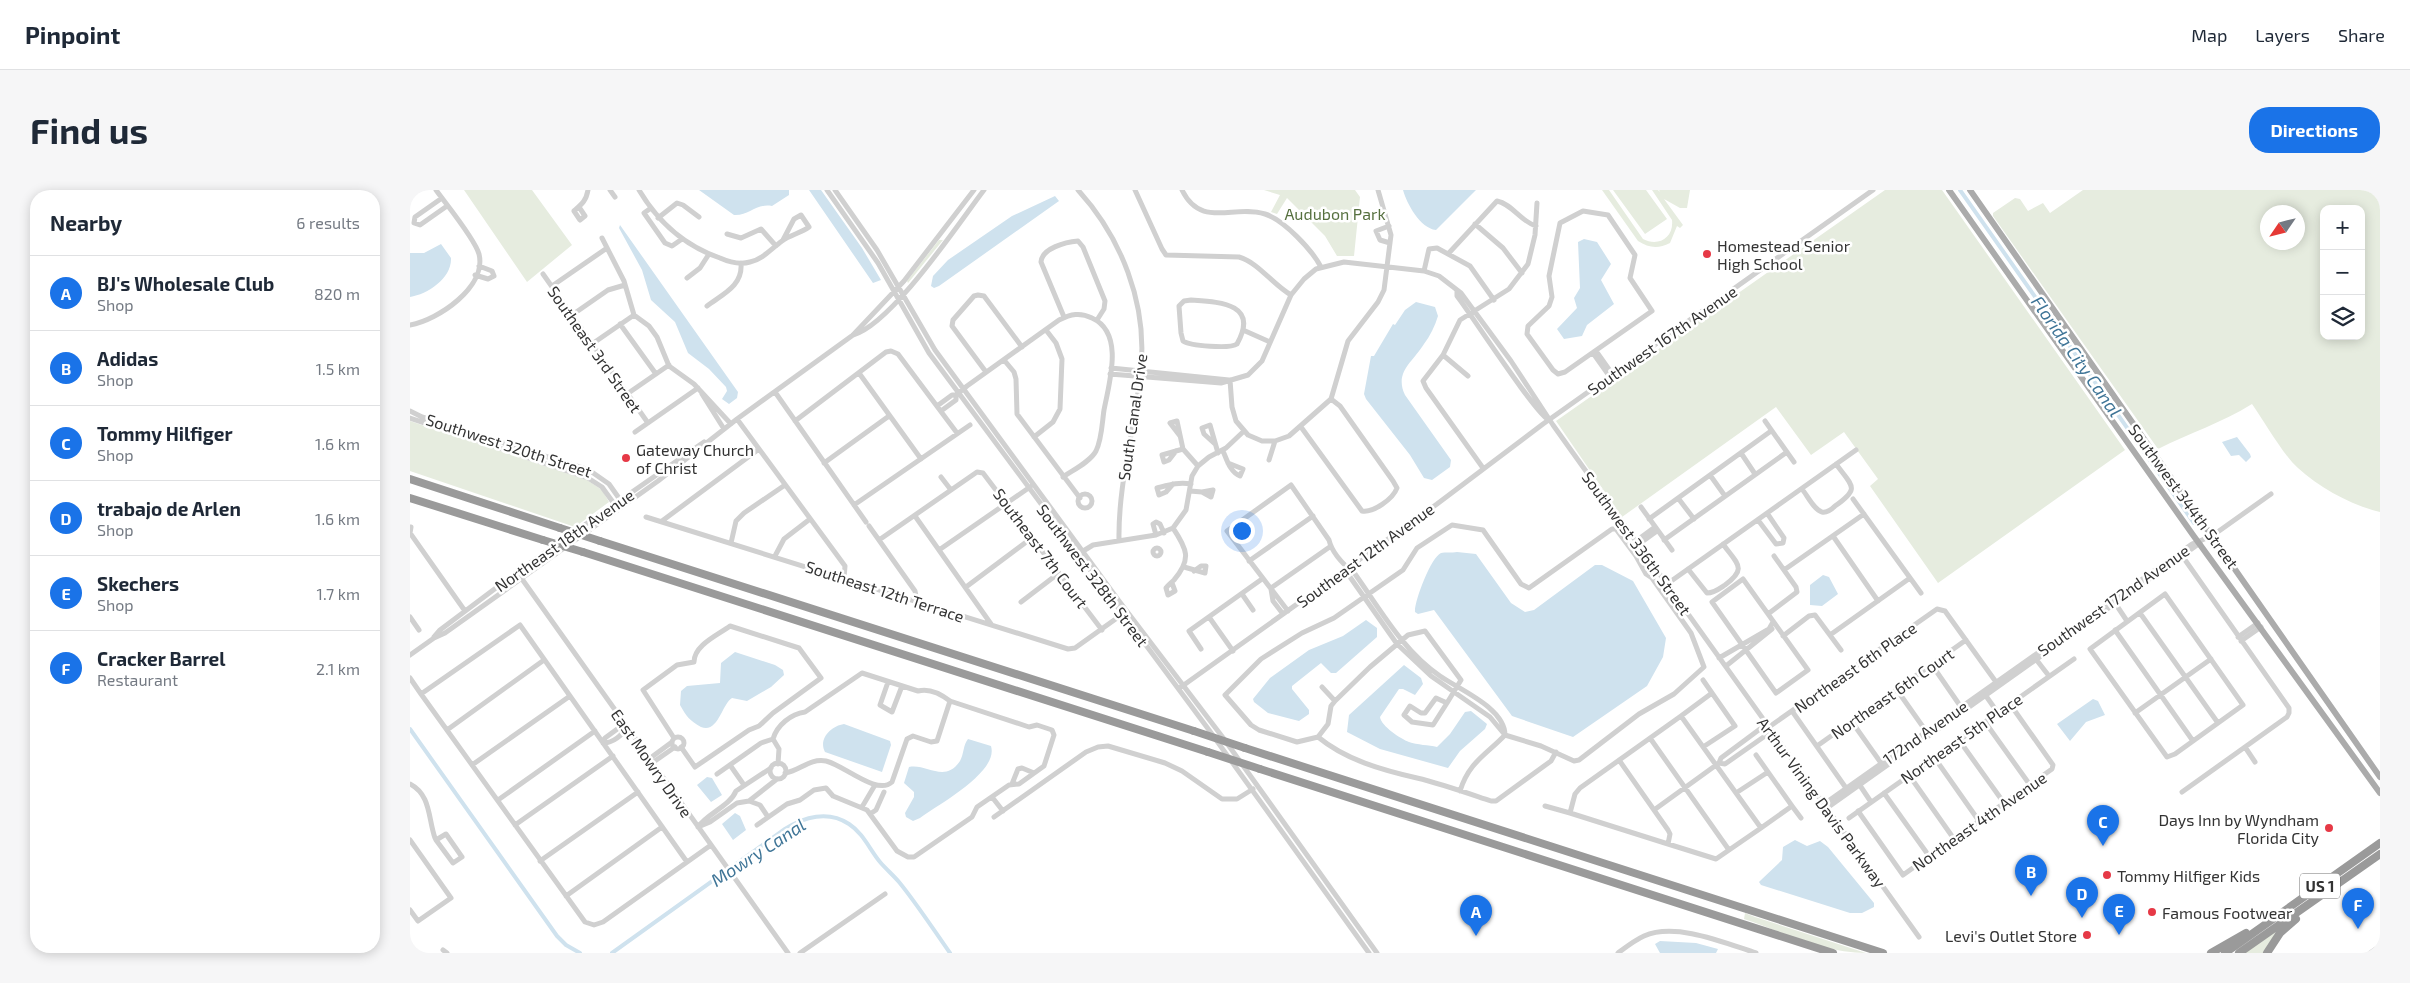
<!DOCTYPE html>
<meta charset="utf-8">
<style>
:root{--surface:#fff;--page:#f6f6f7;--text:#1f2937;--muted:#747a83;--line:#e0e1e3;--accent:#1a73e8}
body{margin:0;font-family:"Exo 2",sans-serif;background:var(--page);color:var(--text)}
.controls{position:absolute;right:15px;top:15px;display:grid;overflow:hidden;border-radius:10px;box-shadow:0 2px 12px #0003}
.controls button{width:45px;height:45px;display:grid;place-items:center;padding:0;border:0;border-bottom:1px solid var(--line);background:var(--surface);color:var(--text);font:25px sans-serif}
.compass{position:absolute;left:1850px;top:15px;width:45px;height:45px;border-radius:50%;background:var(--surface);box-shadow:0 2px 12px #0003;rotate:235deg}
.you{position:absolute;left:831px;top:340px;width:18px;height:18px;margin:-12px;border:4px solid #fff;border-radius:50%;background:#1a73e8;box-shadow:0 0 0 8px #1a73e833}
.badge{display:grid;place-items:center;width:32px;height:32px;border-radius:50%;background:var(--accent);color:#fff;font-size:16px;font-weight:700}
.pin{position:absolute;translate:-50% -41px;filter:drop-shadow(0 1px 2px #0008)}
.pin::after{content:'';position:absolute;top:26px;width:18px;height:15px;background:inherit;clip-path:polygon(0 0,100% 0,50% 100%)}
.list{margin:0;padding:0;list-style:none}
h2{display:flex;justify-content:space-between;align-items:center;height:65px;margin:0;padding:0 20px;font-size:21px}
h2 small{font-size:16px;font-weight:400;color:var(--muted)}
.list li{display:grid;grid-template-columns:32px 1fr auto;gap:15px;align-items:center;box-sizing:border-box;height:75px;padding:0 20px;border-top:1px solid var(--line)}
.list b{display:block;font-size:19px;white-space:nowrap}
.list p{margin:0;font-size:16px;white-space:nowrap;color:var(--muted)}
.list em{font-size:16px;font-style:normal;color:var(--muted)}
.icon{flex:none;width:28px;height:28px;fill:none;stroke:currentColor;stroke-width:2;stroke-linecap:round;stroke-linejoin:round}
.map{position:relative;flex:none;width:1970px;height:763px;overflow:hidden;border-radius:20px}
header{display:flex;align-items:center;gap:30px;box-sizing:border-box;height:70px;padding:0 25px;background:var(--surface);border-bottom:1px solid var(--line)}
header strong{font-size:24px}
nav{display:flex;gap:28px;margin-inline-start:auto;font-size:18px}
.intro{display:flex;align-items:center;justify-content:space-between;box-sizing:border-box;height:120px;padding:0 30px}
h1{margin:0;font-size:35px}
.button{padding:12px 22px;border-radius:20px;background:var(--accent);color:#fff;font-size:18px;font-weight:700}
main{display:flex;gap:30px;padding:0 30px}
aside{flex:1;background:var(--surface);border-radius:20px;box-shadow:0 2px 12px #0003}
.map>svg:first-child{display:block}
.green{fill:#e6ecdf;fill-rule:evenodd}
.water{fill:#cfe2ee}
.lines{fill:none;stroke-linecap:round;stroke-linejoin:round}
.canal{stroke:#cfe2ee;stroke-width:4}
.minor{stroke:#d0d0d0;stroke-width:5}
.major{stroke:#ababab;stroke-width:6}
.highway{stroke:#9a9a9a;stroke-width:8}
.highway-bridge{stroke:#9a9a9a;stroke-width:8}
.poi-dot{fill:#e63946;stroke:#fff;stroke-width:2}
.labels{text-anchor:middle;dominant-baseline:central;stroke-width:5;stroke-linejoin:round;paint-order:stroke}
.shield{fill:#fff;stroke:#707070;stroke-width:1}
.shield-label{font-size:15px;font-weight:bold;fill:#333}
.park-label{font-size:16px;fill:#56703f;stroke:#fff}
.poi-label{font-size:16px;fill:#333;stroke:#fff;text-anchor:start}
.street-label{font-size:16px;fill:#333;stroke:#fff}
.water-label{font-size:18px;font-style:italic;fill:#3f7597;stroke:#fff}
</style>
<header>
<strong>Pinpoint</strong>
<nav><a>Map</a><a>Layers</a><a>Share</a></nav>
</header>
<div class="intro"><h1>Find us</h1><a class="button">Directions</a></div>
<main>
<aside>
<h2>Nearby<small>6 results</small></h2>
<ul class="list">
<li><span class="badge">A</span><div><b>BJ's Wholesale Club</b><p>Shop</p></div><em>820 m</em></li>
<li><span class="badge">B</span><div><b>Adidas</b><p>Shop</p></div><em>1.5 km</em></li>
<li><span class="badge">C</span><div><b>Tommy Hilfiger</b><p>Shop</p></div><em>1.6 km</em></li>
<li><span class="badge">D</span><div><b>trabajo de Arlen</b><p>Shop</p></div><em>1.6 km</em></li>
<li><span class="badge">E</span><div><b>Skechers</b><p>Shop</p></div><em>1.7 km</em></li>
<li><span class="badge">F</span><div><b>Cracker Barrel</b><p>Restaurant</p></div><em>2.1 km</em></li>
</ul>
</aside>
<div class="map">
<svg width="1970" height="763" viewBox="0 0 1970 763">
<rect width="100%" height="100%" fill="#fff"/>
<path class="green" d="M54 0H122L162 55 117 92Z
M854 0H945L950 7 944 66H927L915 46 877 8 867 24 861 22 870 5Z
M1192 0H1199L1233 49C1248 57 1264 48 1262 30L1242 0H1248L1250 2 1249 0H1280L1277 18H1270L1254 9 1273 35 1270 38 1267 36 1260 53C1248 59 1239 58 1228 51Z
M1203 0H1236L1257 29 1235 44Z
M1475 0H1532L1715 260 1528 393 1460 296 1468 289 1434 242 1401 265 1366 217 1212 327 1146 231Z
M1673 0H1970V322C1941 315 1910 298 1888 278 1874 266 1854 231 1842 214 1812 233 1779 243 1748 259L1583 26V23L1605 8 1610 9 1618 21 1633 13 1640 23ZM1914 19H1951V146H1914ZM1858 22H1888V52H1858Z
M529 50H533L498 93 497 91Z
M0 231 177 290 192 300 199 312 165 337 0 281Z
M1335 723 1345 727 1456 763C1415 763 1373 742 1334 729Z
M1868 738 1855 763H1835Z"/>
<path class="water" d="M289 0H379V5L362 16C346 13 339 26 324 25Z
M399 0H411L452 58 471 90 463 93Z
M993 0H1066L1026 40C1010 38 997 14 993 0Z
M645 6 649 11 529 96 524 98 521 96 523 86 538 70 602 26Z
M210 35 328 202 327 208 319 214 312 209 317 201 316 197 299 179 278 163 265 132 241 110 232 80 209 38Z
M1174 49 1187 52 1201 74 1191 90 1204 114 1177 135 1172 146 1154 149 1147 139 1167 118 1164 108 1170 98 1168 52Z
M31 54 41 68C42 88 18 104 0 107V63H14Z
M1006 112 1025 117 1028 126C1025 136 1020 146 1014 154 1003 172 984 182 995 205L1041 270 1040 277 1022 290 1014 288 1000 265 956 209 954 204 961 166H964L983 134 985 135 995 120Z
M1827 247 1840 264 1841 267 1836 272 1829 265 1821 266 1812 252Z
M1047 362 1066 364 1101 413 1115 422 1124 420 1185 375H1192L1223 391 1256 448 1253 467 1237 496 1163 547 1102 526 1024 420 1008 424 1005 422C1004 412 1021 367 1031 363 1035 362 1042 363 1047 362Z
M1413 385 1419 387 1428 404 1412 416 1400 415V395Z
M956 430 967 438V447L926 483H921L911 473 882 496V499L899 520V524L889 531 858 523 844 512 843 509 860 488 899 460 933 446Z
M325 462 365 475 373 480 374 485 361 497 337 511 322 508C312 514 308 544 291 537 280 531 276 526 270 515L271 501 277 496 310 493 311 473Z
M994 475 1011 488 1013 494 1005 505 993 499H989L970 527C971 536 991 549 999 552 1007 555 1019 555 1027 557L1040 544 1055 522 1061 521 1077 534 1075 539 1050 561 1038 578 970 559 937 542 939 525Z
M1683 509 1688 511 1695 525 1676 532 1660 551 1647 534Z
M434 534 480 551 481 555 472 582 415 562C408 549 421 536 434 534Z
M558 549 581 556C589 582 529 614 510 628L503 631 496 627 495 623 504 607V602L494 593 499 577C516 573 535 594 550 571 554 564 553 555 558 549Z
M297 587 302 588 312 605 301 612 287 595Z
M325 623 330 626 336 640 323 650 312 634Z
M1385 650 1397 656 1410 651 1418 657 1464 713V717L1452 723H1440L1351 695 1349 692 1351 690 1372 670 1373 657Z
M1250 751 1286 753 1308 759 1306 763H1250L1245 754Z"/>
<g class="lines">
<path class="canal" d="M1550 0 1784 333
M0 539 147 746 156 755 170 763
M202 763 375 639C394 627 418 620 439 634 453 643 460 660 470 672 476 679 483 685 489 692 507 714 523 739 540 763"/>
<path class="minor" d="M200 0 205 7
M229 0C248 32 275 56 310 68 319 72 330 75 340 72 353 69 361 59 372 51 380 45 391 43 399 37L391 25 384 29 373 50
M417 0 468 73 519 163 799 540 959 763
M425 0 467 60 525 160 709 411 814 549 967 763
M668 0C711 47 737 113 731 177 726 236 708 291 709 350
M725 0 752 59 756 65 829 67C849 73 862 94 881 105
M772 0C791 39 823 14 855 24 874 30 902 60 911 77
M32 8 5 27 4 33 10 35 37 16
M169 17 175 26 170 30 164 21C172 14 176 11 178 0
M241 18 234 23 255 53 262 56 272 49
M1173 21 1198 25 1225 65 1220 88 1242 121 1155 182 1148 184 1143 180 1117 144 1118 136 1139 116 1142 107 1139 86 1150 33Z
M248 28 267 13 273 15 289 27
M1065 34 1093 58 1112 83
M979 36 966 41 970 50 980 53
M317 44 331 48 351 39 366 56
M192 48 214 91 224 125 239 136 247 147 259 176 284 194 321 234
M1038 64 1087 11C1102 14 1110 31 1126 36
M1014 81 1019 59 1027 58 1060 76 1084 110
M133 84 238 233
M65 85 78 89 84 86 82 81 69 76
M277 88 290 78 299 64
M142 96 197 58
M1047 100V106C1061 124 1127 226 1139 230
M781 110C809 112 850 113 827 154 820 159 780 156 773 151L771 143 769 116 774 111Z
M297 116C313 104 333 96 331 73
M162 125 198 100 215 95
M654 127 631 72C632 58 656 52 668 51L673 57 695 111 694 119 687 130
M210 134 246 184
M0 135C28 130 77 97 69 64 65 49 36 14 26 0
M833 140 860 152
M443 145C482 134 548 34 574 0
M182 154 224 125
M1186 161 1203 185
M1183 163 1200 187
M1033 165 1058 186
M594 170 604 182 606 189 607 224 670 308
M701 178 819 190
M576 182 542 136 543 130 564 106 568 105 574 106 612 157
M449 183 511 269
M700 184 811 193 838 185 852 171 881 105 894 89 906 79 934 72 1014 81 1029 86 1051 103 1101 171 1143 235 1509 747
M820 190 822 217 826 231 838 245 852 251H865L879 246 921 209 938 151 968 112 974 100 981 45 968 0
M365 202 456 332
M217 204 259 175
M292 204 314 239
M527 216 542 205H546
M0 221 12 227 179 280 199 294 211 311
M531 221 546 210V205L557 196 649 130C661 124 670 122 682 128 715 143 699 193 694 220 692 233 692 249 686 261 680 272 663 280 653 287
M0 228 178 288 192 297 205 315
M327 229 435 376 434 388
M385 231 476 162 481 161 488 164 547 243
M1355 231 1384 272
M891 237 952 321C963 323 983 309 987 298L983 291 930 216 921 209
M225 242 288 198
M770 246 760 233 767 231 773 259 788 276
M624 247 643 232 650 219 652 169 646 153 636 140
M805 254 794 244 792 238 800 235 808 263
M766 261 759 270 754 272 752 265 773 259
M813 261C817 270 820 282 830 286L833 279 818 273
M1331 263 1345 284
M859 270 865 251
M414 273 479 226
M1073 278 1016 198 1013 191 1033 165 1050 130 1099 99 1118 74 1125 45 1127 13
M1300 285 1315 306
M531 287 541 300
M763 294 756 302 749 305 747 298C759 295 768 292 781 294
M1392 299C1397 305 1404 320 1412 322 1417 323 1422 319 1425 316 1451 298 1442 296 1426 274
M780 301 792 302 801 307 803 300 792 302
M668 311a7 7 0 1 1 14 0a7 7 0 1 1-14 0Z
M1268 308 1284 329
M1443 309 1511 403
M444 315 560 235
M1231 317 1262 360
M505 326 581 434
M236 327 658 459 665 458 707 428
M1239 329 1361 241
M1348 330 1366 354 1373 353 1374 348 1357 323
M252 331 349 259
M459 336 505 401 507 411
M1 337 0 343 55 421
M746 345 743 334 746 332 750 334 754 343
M1423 346 1468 411
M469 350 567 282 573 283 692 440
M1254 350 1377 262
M1226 351 1245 337
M321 353 326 331 334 323 375 295
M1229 354 1247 341
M743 362a4 4 0 1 1 8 0a4 4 0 1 1-8 0Z
M529 360 620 297
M670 363 683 355 746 345 763 338 776 320 782 286 788 276 799 267 816 258 834 241
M365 366 374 349 400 329
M839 371 903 326
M774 377 795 383 796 376H791L784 381
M937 378 940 387 987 454 1021 486 1080 527 1095 545 1131 556 1164 571 1169 570 1229 524 1264 504 1294 477 1281 443 1242 388 1236 384 1226 366 1206 339H1202L1119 398 1111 394 1073 340 1042 335 1007 358 993 380 924 428 892 443 851 469 815 505 841 535 849 540 887 552 908 547C936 570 972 580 1007 588 1032 594 1057 603 1081 611H1086L1141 571 1146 562
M1278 379 1297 403C1304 403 1309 399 1315 395 1338 378 1327 374 1313 354
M1374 380 1454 324
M107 382 378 763
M1333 389 1398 480 1366 503 1302 412Z
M762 393 765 401 758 405 756 398C758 395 761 393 764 390 782 369 777 359 763 338
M1257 394 1446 260
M556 397 623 347
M861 398 921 356
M861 399 863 411 873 424
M832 404 843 420
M1755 404 1833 515 1765 564 1757 567 1680 459Z
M611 412 649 383
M1705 413 1717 431
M878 421 817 341 881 295 919 350C922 363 935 376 945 384 970 419 993 461 1030 486 1050 500 1095 518 1095 545 1076 565 1059 572 1050 601
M1730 423 1808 533
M1358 424 1387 402 1386 397 1364 366
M0 427 9 440
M799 427 823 461
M1705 440 1783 551
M1420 445 1500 388
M1373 446 1399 426 1405 425 1431 460
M24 447 30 440 107 382 294 252
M1828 447 1848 433
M1831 451 1851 437
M791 459 779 441 852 389
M0 465 24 448 35 443 248 291 327 229 443 145 494 91 564 0
M1309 468 1359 439 1363 432
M1625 468 1639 486
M1522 475 1551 517
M1316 476 1362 439
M0 488 11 504
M1293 490 1302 503
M478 492 470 515 482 522 492 496
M771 497 1027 314 1133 234 1463 0
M912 497 925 511
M1487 500 1518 544
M1576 506 1588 523
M1026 508 1037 513 1023 535 1002 532 994 525 1000 516 1011 523H1015Z
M1382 521 1436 598
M1725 523 1801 469
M1271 526 1302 503 1325 536 1293 557
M1442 532 1471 573
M1575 532 1620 595
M210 537H216C213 545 203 553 193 553L195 548Z
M37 540 134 470
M908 547 918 534 921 516 925 511 960 477 998 445 1015 441 1051 490 1037 513
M262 553a6 6 0 1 1 12 0a6 6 0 1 1-12 0Z
M264 548 233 500 267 475 284 472C284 455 308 445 320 436L389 458 411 488 363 523 349 536 339 540 285 577 271 557
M1240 548 1319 660
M1549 550 1594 613
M1407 556 1556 450
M1835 557 1845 572
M1346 565 1382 616 1351 638
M1524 567 1569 631
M239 569 262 552
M242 573 265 557
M1309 573 1311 568 1350 539 1357 540
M360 581a8 8 0 1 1 16 0a8 8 0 1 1-16 0Z
M62 575 160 506
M320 575 334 595
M375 583C390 581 399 568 416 571 434 575 467 606 482 592L497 549 503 546 521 552 527 551 540 511
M307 584 351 553 363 549
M1499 585 1544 649
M0 594C21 605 18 628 25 648L26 650 43 673 52 667 36 644 26 650
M602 594 608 579 612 578 624 583
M1449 594 1461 612
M1772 602 1877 527 1879 523V518L1773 367
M1326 603 1358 582
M1474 603 1519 666
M582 607 593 621
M88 610 185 541
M339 611 350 615 358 627
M1414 614 1782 354 1802 346 1861 304
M1135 616 1160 623 1165 604 1170 598 1271 526 1351 638 1306 669 1258 654
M1382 616 1391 628
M452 617 465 595
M1417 618 1790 353
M1244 620 1309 573 1315 574 1355 546 1359 537 1527 419 1535 421 1586 492
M1448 621 1493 685 1642 579 1643 575 1600 514
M1160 623 1258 654 1260 644 1258 640 1209 570
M460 624 466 620 474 602
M584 627 676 562 688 557 698 556 755 573 772 581 812 609H827L843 599
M1439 628 1664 469
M105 635 203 566
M347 635 377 614 390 610 404 600 416 598 423 606 457 620 487 661 498 667H504L562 627 567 617 599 595 609 594 634 576 644 545 642 540 627 535 619 537 540 511C531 504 519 498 508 501L452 483 395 522C381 524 367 535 363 549L369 559 368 574
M288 637C298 623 320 616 326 601L361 578
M288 637 300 632 327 613 339 611 367 589
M0 650 41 708 8 731 0 720
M130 671 228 602
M277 672 110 435 11 504 175 732 184 735 193 732 301 655
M156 706 252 637
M33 760 37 763
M390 763 475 704
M1208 763C1216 757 1225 750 1234 746 1266 732 1315 753 1346 763
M1960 763 1970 756"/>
<path class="major" d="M1539 0 1783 345 1970 603
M1560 0 1970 587"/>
<path class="highway" d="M0 289 150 338
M0 308 133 350
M190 351 784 541
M173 362 798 562
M835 558 1473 763
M850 579 1423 763
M1801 763 1836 743
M1815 763 1970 653
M1829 763 1970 664
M1857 763 1870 743 1886 729"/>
<path class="highway-bridge" d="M150 338 190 351
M133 350 173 362
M784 541 835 558
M798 562 850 579"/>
</g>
<g class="poi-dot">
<circle cx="1297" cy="64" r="5"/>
<circle cx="216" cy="268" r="5"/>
<circle cx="1919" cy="638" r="5"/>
<circle cx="1697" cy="685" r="5"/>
<circle cx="1742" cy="722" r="5"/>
<circle cx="1677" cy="745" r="5"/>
</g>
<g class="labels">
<rect class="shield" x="1890" y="683.5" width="40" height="25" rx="4"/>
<g class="shield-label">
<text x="1910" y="696">US 1</text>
</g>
<g class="park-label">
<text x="925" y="23">Audubon Park</text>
</g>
<g class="poi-label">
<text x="1307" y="55">Homestead Senior<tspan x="1307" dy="18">High School</tspan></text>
<text x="226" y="259">Gateway Church<tspan x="226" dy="18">of Christ</tspan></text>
<text x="1909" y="629" text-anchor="end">Days Inn by Wyndham<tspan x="1909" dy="18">Florida City</tspan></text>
<text x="1707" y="685">Tommy Hilfiger Kids</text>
<text x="1752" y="722">Famous Footwear</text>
<text x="1667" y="745" text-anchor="end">Levi's Outlet Store</text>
</g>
<g class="street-label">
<text transform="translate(1252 150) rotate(-35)">Southwest 167th Avenue</text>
<text transform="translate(185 159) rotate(55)">Southeast 3rd Street</text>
<text transform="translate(722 227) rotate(-82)">South Canal Drive</text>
<text transform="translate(99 255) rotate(18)">Southwest 320th Street</text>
<text transform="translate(1774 306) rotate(54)">Southwest 344th Street</text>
<text transform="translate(154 350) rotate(-35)">Northeast 18th Avenue</text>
<text transform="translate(1227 353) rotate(54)">Southwest 336th Street</text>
<text transform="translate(631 358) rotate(53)">Southeast 7th Court</text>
<text transform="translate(955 365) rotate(-36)">Southeast 12th Avenue</text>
<text transform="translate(683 385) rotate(53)">Southwest 328th Street</text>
<text transform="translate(475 401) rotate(18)">Southeast 12th Terrace</text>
<text transform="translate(1703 410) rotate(-35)">Southwest 172nd Avenue</text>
<text transform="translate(1445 477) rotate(-35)">Northeast 6th Place</text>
<text transform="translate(1482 503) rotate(-35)">Northeast 6th Court</text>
<text transform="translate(1515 542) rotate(-35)">172nd Avenue</text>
<text transform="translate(1551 548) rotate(-35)">Northeast 5th Place</text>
<text transform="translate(242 573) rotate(55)">East Mowry Drive</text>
<text transform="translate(1412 612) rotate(54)">Arthur Vining Davis Parkway</text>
<text transform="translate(1569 631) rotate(-35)">Northeast 4th Avenue</text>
</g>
<g class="water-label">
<text transform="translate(1667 166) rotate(55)">Florida City Canal</text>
<text transform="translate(348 662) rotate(-33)">Mowry Canal</text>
</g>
</g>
</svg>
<div class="controls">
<button>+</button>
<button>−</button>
<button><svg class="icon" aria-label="layers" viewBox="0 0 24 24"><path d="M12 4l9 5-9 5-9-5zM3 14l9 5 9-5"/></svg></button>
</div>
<svg class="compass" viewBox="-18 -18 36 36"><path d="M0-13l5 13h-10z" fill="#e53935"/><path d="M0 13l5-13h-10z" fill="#747a83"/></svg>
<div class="you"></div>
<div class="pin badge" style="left:1066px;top:746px">A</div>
<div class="pin badge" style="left:1621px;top:706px">B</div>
<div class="pin badge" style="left:1693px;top:656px">C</div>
<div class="pin badge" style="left:1672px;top:728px">D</div>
<div class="pin badge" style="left:1709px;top:745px">E</div>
<div class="pin badge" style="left:1948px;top:739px">F</div>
</div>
</main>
